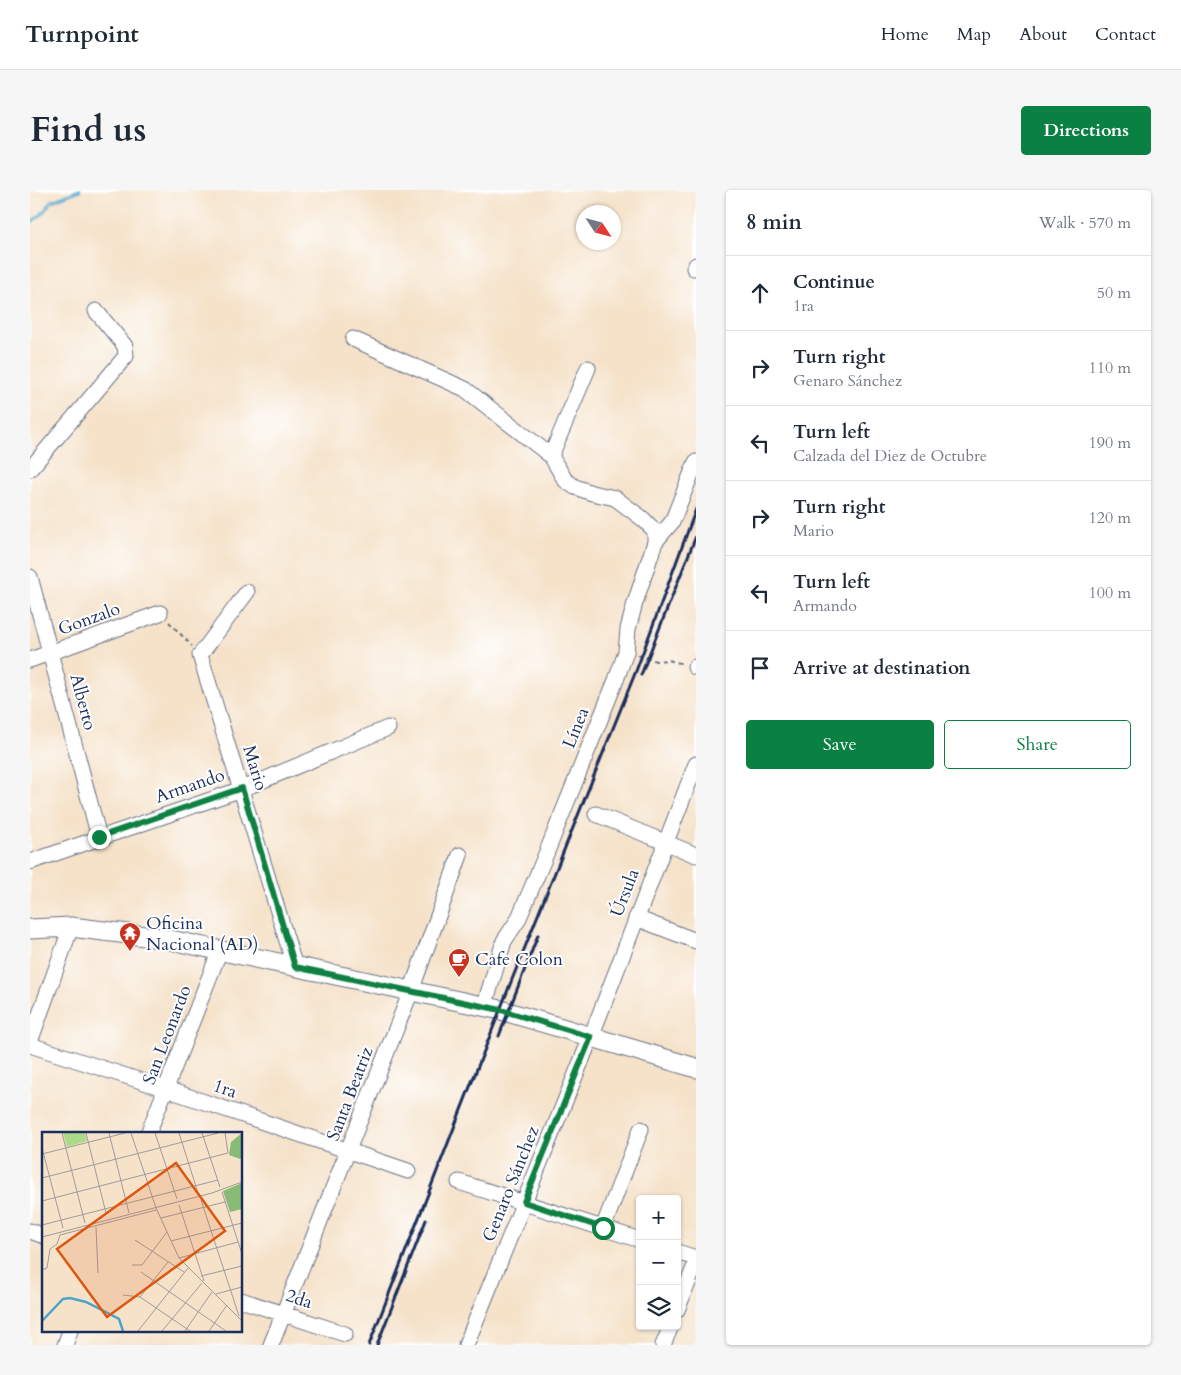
<!DOCTYPE html>
<meta charset="utf-8">
<style>
:root{--surface:#fff;--page:#f6f6f7;--text:#1f2937;--muted:#747a83;--line:#e0e1e3;--accent:#0b8043}
body{margin:0;font-family:Cardo,serif;background:var(--page);color:var(--text)}
.controls{position:absolute;right:15px;bottom:15px;display:grid;overflow:hidden;border-radius:5px;box-shadow:0 1px 4px #0004}
.controls button{width:45px;height:45px;display:grid;place-items:center;padding:0;border:0;border-bottom:1px solid var(--line);background:var(--surface);color:var(--text);font:25px sans-serif}
.compass{position:absolute;left:546px;top:15px;width:45px;height:45px;border-radius:50%;background:var(--surface);box-shadow:0 1px 4px #0004;rotate:126deg}
.stop{position:absolute;width:15px;height:15px;margin:-11px;border:4px solid #0b8043;border-radius:50%;background:#fff}
.stop.end{background:#0b8043;border-color:#fff;box-shadow:0 1px 5px #0008}
.list{margin:0;padding:0;list-style:none}
h2{display:flex;justify-content:space-between;align-items:center;height:65px;margin:0;padding:0 20px;font-size:21px}
h2 small{font-size:16px;font-weight:400;color:var(--muted)}
.list li{display:grid;grid-template-columns:32px 1fr auto;gap:15px;align-items:center;box-sizing:border-box;height:75px;padding:0 20px;border-top:1px solid var(--line)}
.list b{display:block;font-size:19px;white-space:nowrap}
.list p{margin:0;font-size:16px;white-space:nowrap;color:var(--muted)}
.list em{font-size:16px;font-style:normal;color:var(--muted)}
.actions{display:flex;gap:10px;padding:15px 20px}
.actions a{flex:1;padding:11px 0;border:1px solid var(--accent);border-radius:5px;text-align:center;font-size:18px;color:var(--accent)}
.actions .main{background:var(--accent);color:#fff}
.icon{flex:none;width:28px;height:28px;fill:none;stroke:currentColor;stroke-width:2;stroke-linecap:round;stroke-linejoin:round}
.map{position:relative;flex:none;width:666px;height:1155px;overflow:hidden;border-radius:5px}
header{display:flex;align-items:center;gap:30px;box-sizing:border-box;height:70px;padding:0 25px;background:var(--surface);border-bottom:1px solid var(--line)}
header strong{font-size:24px}
nav{display:flex;gap:28px;margin-inline-start:auto;font-size:18px}
.intro{display:flex;align-items:center;justify-content:space-between;box-sizing:border-box;height:120px;padding:0 30px}
h1{margin:0;font-size:35px}
.button{padding:12px 22px;border-radius:5px;background:var(--accent);color:#fff;font-size:18px;font-weight:700}
main{display:flex;gap:30px;padding:0 30px}
aside{flex:1;background:var(--surface);border-radius:5px;box-shadow:0 1px 4px #0004}
.map>svg:first-child{display:block}
.lines{fill:none;stroke-linecap:round;stroke-linejoin:round}
.stream{stroke:#4ca5ca;stroke-width:3}
.minor-casing{stroke:#676e83;stroke-width:17}
.major-casing{stroke:#676e83;stroke-width:21}
.path{stroke:#676e83;stroke-width:2;stroke-dasharray:4 4;stroke-linecap:butt}
.minor{stroke:#fff;stroke-width:15}
.major{stroke:#fff;stroke-width:19}
.rail{stroke:#1b2f5e;stroke-width:3}
.route{stroke:#0b8043;stroke-width:6}
.labels{text-anchor:middle;dominant-baseline:central;stroke-width:4;stroke-linejoin:round;paint-order:stroke}
.street-label{font-size:18px;fill:#1b2f5e;stroke:#fff}
.poi-label{font-size:18px;fill:#1b2f5e;stroke:#fff;text-anchor:start}
.inset-river{fill:none;stroke:#4ca5ca;stroke-width:2.5}
.inset-road{fill:none;stroke:#9e9a9e;stroke-width:1}
.view{fill:#de5710;fill-opacity:0.15;stroke:#de5710;stroke-width:2.5}
.inset-edge{fill:none;stroke:#1b2f5e;stroke-width:2.5}
</style>
<header>
<strong>Turnpoint</strong>
<nav><a>Home</a><a>Map</a><a>About</a><a>Contact</a></nav>
</header>
<div class="intro"><h1>Find us</h1><a class="button">Directions</a></div>
<main>
<div class="map">
<svg width="666" height="1155" viewBox="0 0 666 1155">
<rect width="100%" height="100%" fill="#fff"/>
<filter id="ink" filterUnits="userSpaceOnUse"><feTurbulence type="fractalNoise" baseFrequency=".02" numOctaves="2"/><feDisplacementMap in="SourceGraphic" scale="10" xChannelSelector="R" yChannelSelector="G"/><feConvolveMatrix kernelMatrix="1 2 1 2 8 2 1 2 1" color-interpolation-filters="sRGB"/></filter>
<filter id="wash" filterUnits="userSpaceOnUse"><feTurbulence type="fractalNoise" baseFrequency=".0096" numOctaves="4" result="noise"/><feDisplacementMap in="SourceGraphic" scale="20" xChannelSelector="R" yChannelSelector="G"/><feGaussianBlur stdDeviation="1.12" result="paint"/><feColorMatrix in="noise" values="0 0 0 0 0 0 0 0 0 0 0 0 0 0 0 0 0 1.4 0 .05"/><feComposite in="paint" operator="in"/></filter>
<g filter="url(#wash)">
<rect width="100%" height="100%" fill="#f5e2c9"/>
<g class="lines">
<path class="stream" d="M0 33 11 25 22 11 50 0"/>
</g>
</g>
<g filter="url(#ink)">
<g class="lines">
<g class="minor-casing">
<path id="minor" d="M664 78 666 75
M323 149 435 199 521 266 535 290 545 297 562 303 585 308 613 329 625 341V352
M521 266 558 178
M0 279 96 166 95 156 66 121
M0 387 69 647
M217 402 170 465 265 777
M0 470 130 423
M665 477H666
M566 624 666 665
M0 672 212 599 358 538
M606 728 666 751
M454 817 474 751 488 730 514 669 586 490 596 462 598 439 605 413 625 352 642 332 666 272
M0 852 41 737
M0 855 136 899 378 981
M118 944 190 760
M429 992 610 1050
M573 1038 611 939
M0 1041 14 1046
M647 1062 666 1068
M211 1110 315 1144
M647 1120 666 1073
M35 1155 40 1141
M241 1155 381 801 430 665
M436 1155 561 847 666 574
M633 1155 641 1136"/>
</g>
<g class="major-casing">
<path id="major" d="M0 739 41 737 131 748 471 820 666 878"/>
</g>
<path class="path" d="M139 432 162 456
M608 465 626 471 638 470 654 474"/>
<use href="#minor" class="minor"/>
<use href="#major" class="major"/>
<path class="rail" d="M611 485 666 346
M469 846 508 745
M339 1155 481 792 606 481 666 319
M347 1155 396 1030"/>
</g>
</g>
<g class="lines" filter="url(#ink)">
<path class="route" d="M69 647 212 598 265 777 471 820 561 847 494 1012 573 1038"/>
</g>
<defs>
<g id="temple-pin" transform="scale(1.125)"><path d="M0 17L-7.5 6A9.5 9.5 0 1 1 7.5 6Z" fill="#c8321e" stroke="#fff"/><path d="M0-6L5-2H3V0L6.5 2.5H4V6H1.5V3h-3V6H-4V2.5H-6.5L-3 0V-2H-5Z" fill="#fff"/></g>
<g id="cafe-pin" transform="scale(1.125)"><path d="M0 17L-7.5 6A9.5 9.5 0 1 1 7.5 6Z" fill="#c8321e" stroke="#fff"/><path d="M-5.5-4.5H6V0H3Q3 3.5 0 3.5H-2.5Q-5.5 3.5-5.5 0ZM3-3.2v2h1.7v-2ZM-6 4.5H4V6H-6Z" fill="#fff"/></g>
</defs>
<g fill-rule="evenodd">
<use href="#temple-pin" x="100" y="743"/>
<use href="#cafe-pin" x="429" y="769"/>
</g>
<g class="labels">
<g class="street-label">
<text transform="translate(59 429) rotate(-20)">Gonzalo</text>
<text transform="translate(53 512) rotate(75)">Alberto</text>
<text transform="translate(546 538) rotate(-68)">Línea</text>
<text transform="translate(225 578) rotate(73)">Mario</text>
<text transform="translate(160 596) rotate(-19)">Armando</text>
<text transform="translate(595 703) rotate(-69)">Úrsula</text>
<text transform="translate(137 845) rotate(-69)">San Leonardo</text>
<text transform="translate(195 899) rotate(19)">1ra</text>
<text transform="translate(320 904) rotate(-69)">Santa Beatriz</text>
<text transform="translate(481 994) rotate(-68)">Genaro Sánchez</text>
<text transform="translate(269 1109) rotate(19)">2da</text>
</g>
<g class="poi-label">
<text x="116" y="733">Oficina<tspan x="116" dy="21">Nacional (AD)</tspan></text>
<text x="445" y="769">Cafe Colon</text>
</g>
</g>
<g transform="translate(12 942)">
<rect width="200" height="200" fill="#f5e2c9"/>
<path d="M21 1H43L45 9 25 15Z" fill="#abdb89"/>
<path d="M200 1V25L198 27 187 23 189 10ZM200 51V77L188 80 181 59Z" fill="#88bb75"/>
<path class="inset-river" d="M0 189 21 167 28 166 44 170 77 187 81 199"/>
<path class="inset-road" d="M20 1 43 91M44 1 64 81M67 1 87 81M89 1 114 76 137 126 200 189M113 1 135 67M137 1 156 61M160 1 178 55M0 16 21 96M0 22 83 1M0 46 176 1M180 60 200 122M159 68 197 184M0 69 186 21 183 1M137 73 162 149M119 86 183 70M0 93 176 48M54 95 56 141M0 105 170 61 200 50M93 108 142 140M129 109 200 91M137 126 196 110M90 133H100L125 100M0 138 5 136 8 117 15 112 18 103 114 78M99 140 184 199M159 144 200 134M174 162 200 155M81 163 98 165M98 165 148 199M98 165 126 130M96 199 146 136M120 199 160 151M143 199 170 160M167 199 185 173"/>
<path class="view" d="M134 31 183 99 65 185 15 117Z"/>
<rect width="200" height="200" class="inset-edge"/>
</g>
</svg>
<div class="controls">
<button>+</button>
<button>−</button>
<button><svg class="icon" aria-label="layers" viewBox="0 0 24 24"><path d="M12 4l9 5-9 5-9-5zM3 14l9 5 9-5"/></svg></button>
</div>
<svg class="compass" viewBox="-18 -18 36 36"><path d="M0-13l5 13h-10z" fill="#e53935"/><path d="M0 13l5-13h-10z" fill="#747a83"/></svg>
<div class="stop" style="left:573px;top:1038px"></div>
<div class="stop end" style="left:69px;top:647px"></div>
</div>
<aside>
<h2>8 min<small>Walk · 570 m</small></h2>
<ul class="list">
<li><svg class="icon" aria-label="ahead" viewBox="0 0 24 24"><path d="M12 20V5M6 11l6-6 6 6"/></svg><div><b>Continue</b><p>1ra</p></div><em>50 m</em></li>
<li><svg class="icon" aria-label="right" viewBox="0 0 24 24"><path d="M7 20v-9h11M14 6l5 5-5 5"/></svg><div><b>Turn right</b><p>Genaro Sánchez</p></div><em>110 m</em></li>
<li><svg class="icon" aria-label="left" viewBox="0 0 24 24"><path d="M17 20v-9H6M10 6l-5 5 5 5"/></svg><div><b>Turn left</b><p>Calzada del Diez de Octubre</p></div><em>190 m</em></li>
<li><svg class="icon" aria-label="right" viewBox="0 0 24 24"><path d="M7 20v-9h11M14 6l5 5-5 5"/></svg><div><b>Turn right</b><p>Mario</p></div><em>120 m</em></li>
<li><svg class="icon" aria-label="left" viewBox="0 0 24 24"><path d="M17 20v-9H6M10 6l-5 5 5 5"/></svg><div><b>Turn left</b><p>Armando</p></div><em>100 m</em></li>
<li><svg class="icon" aria-label="arrive" viewBox="0 0 24 24"><path d="M6 21V4h12l-3 4 3 4H6"/></svg><div><b>Arrive at destination</b></div></li>
</ul>
<div class="actions"><a class="main">Save</a><a>Share</a></div>
</aside>
</main>
